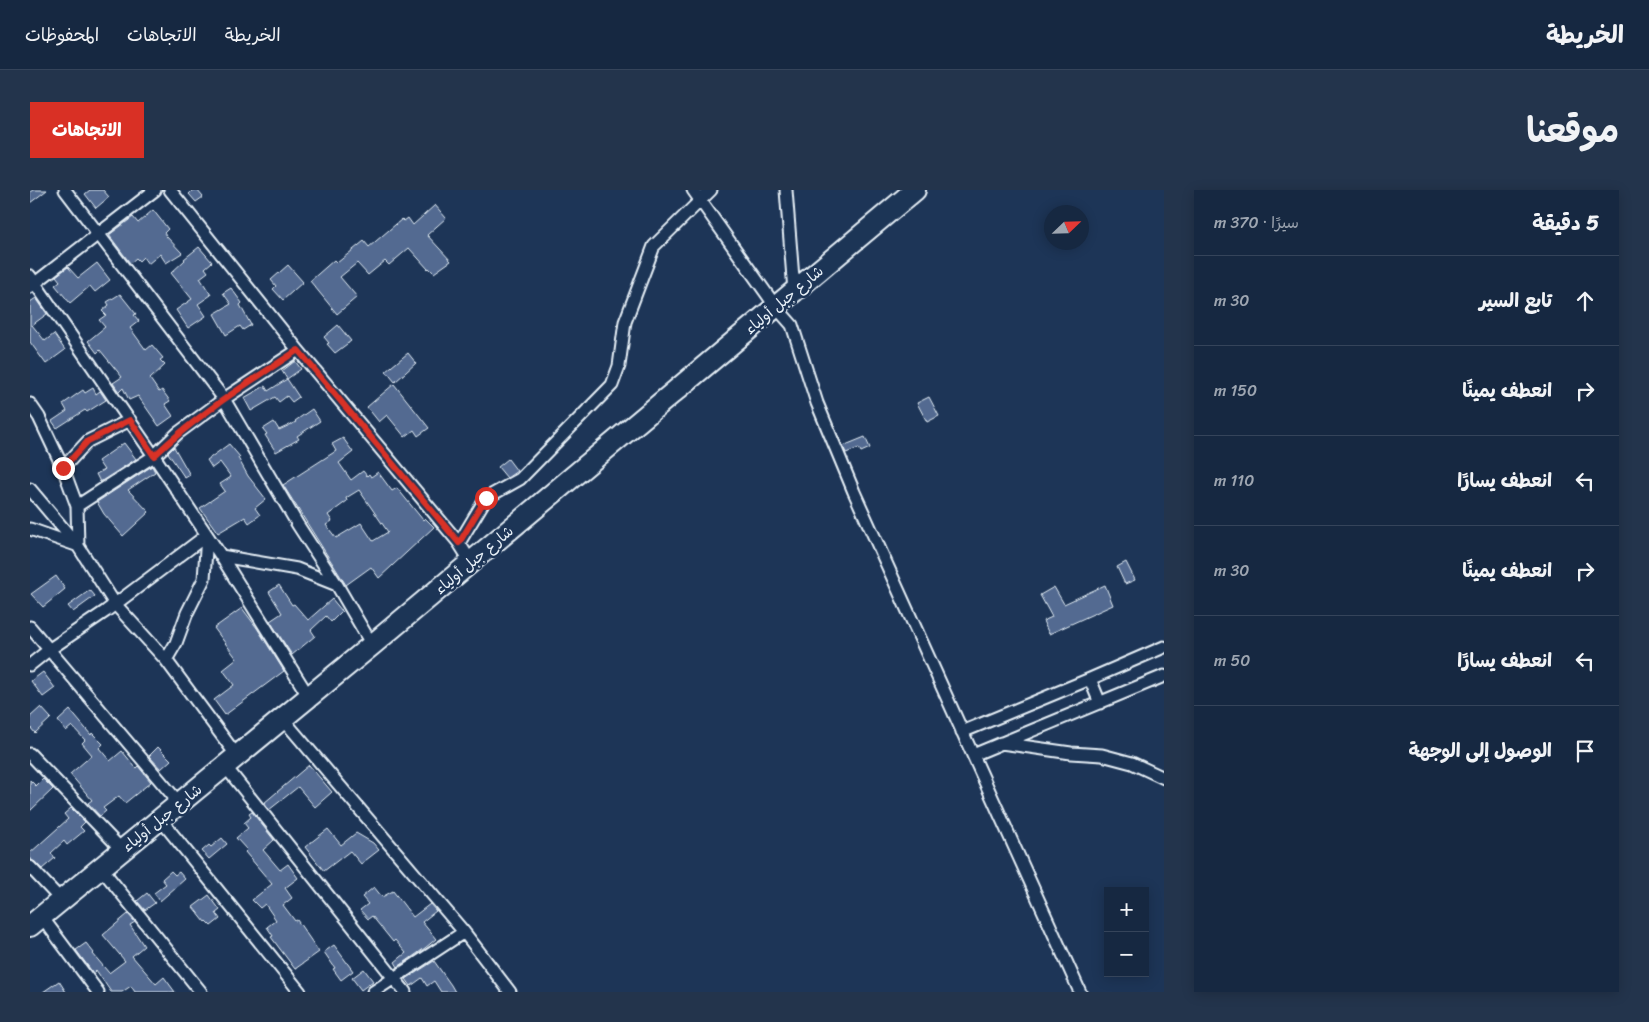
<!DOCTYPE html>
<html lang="ar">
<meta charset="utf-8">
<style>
:root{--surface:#162841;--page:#23344c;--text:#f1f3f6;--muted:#9ea6b1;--line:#35445a;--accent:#d93025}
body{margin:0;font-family:Sriracha,"Playpen Sans Arabic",sans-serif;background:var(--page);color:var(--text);direction:rtl}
.controls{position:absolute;right:15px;bottom:15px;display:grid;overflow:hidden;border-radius:0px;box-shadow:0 2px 12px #0003}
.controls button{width:45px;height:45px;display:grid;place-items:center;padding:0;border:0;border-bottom:1px solid var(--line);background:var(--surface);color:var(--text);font:25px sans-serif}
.compass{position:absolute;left:1014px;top:15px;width:45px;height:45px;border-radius:50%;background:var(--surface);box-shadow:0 2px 12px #0003;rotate:67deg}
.stop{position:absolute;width:15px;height:15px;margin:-11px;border:4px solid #d93025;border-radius:50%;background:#fff}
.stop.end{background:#d93025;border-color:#fff;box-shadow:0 1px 5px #0008}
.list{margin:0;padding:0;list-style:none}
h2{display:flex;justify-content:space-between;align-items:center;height:65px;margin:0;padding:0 20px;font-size:21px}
h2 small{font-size:16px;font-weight:400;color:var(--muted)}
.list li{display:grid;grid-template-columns:32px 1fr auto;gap:15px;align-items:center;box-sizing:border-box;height:90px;padding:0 20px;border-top:1px solid var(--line)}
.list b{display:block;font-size:19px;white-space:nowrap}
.list em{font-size:16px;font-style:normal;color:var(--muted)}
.icon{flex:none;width:28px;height:28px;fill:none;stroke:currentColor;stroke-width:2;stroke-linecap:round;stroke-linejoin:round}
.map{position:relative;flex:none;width:1134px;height:802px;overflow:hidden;direction:ltr;border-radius:0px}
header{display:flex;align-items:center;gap:30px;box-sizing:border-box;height:70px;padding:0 25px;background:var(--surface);border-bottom:1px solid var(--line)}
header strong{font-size:24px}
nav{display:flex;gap:28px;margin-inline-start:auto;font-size:18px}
.intro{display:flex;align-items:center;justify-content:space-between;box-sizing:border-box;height:120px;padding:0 30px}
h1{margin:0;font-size:35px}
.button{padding:12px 22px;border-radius:0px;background:var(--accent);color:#fff;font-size:18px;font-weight:700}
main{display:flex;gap:30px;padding:0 30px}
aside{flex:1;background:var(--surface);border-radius:0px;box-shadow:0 2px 12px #0003}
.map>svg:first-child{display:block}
.building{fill:#526b91;stroke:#e8f1f8;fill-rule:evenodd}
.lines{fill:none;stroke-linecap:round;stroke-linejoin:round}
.street-casing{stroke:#e8f1f8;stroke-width:15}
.highway-casing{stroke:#e8f1f8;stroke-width:24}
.street{stroke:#1d3557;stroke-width:11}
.highway{stroke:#1d3557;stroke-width:20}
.route{stroke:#d93025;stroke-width:6}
.labels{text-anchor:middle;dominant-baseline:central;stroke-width:5;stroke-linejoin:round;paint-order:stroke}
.street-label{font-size:15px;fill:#e8f1f8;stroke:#1d3557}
</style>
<header>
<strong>الخريطة</strong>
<nav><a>الخريطة</a><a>الاتجاهات</a><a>المحفوظات</a></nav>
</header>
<div class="intro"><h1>موقعنا</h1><a class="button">الاتجاهات</a></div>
<main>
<aside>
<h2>5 دقيقة<small>سيرًا · 370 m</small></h2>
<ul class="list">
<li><svg class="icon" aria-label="ahead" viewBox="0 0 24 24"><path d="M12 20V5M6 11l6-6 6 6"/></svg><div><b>تابع السير</b></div><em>30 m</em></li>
<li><svg class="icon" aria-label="right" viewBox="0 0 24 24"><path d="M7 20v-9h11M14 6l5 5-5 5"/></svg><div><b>انعطف يمينًا</b></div><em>150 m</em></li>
<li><svg class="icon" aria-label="left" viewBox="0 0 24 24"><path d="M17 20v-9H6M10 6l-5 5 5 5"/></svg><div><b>انعطف يسارًا</b></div><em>110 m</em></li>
<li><svg class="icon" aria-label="right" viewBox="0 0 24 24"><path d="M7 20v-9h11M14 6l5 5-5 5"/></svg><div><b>انعطف يمينًا</b></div><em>30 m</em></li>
<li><svg class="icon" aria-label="left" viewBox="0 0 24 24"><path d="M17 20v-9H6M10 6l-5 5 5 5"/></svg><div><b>انعطف يسارًا</b></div><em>50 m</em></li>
<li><svg class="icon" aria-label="arrive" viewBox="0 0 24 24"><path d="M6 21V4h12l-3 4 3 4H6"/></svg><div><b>الوصول إلى الوجهة</b></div></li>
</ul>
</aside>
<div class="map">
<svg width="1134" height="802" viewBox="0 0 1134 802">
<rect width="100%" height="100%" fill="#1d3557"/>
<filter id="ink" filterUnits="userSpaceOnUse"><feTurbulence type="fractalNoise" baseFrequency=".02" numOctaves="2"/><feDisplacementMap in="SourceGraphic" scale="10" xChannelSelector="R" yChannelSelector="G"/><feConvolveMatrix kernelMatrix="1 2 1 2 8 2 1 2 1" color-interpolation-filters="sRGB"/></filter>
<g filter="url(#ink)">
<path class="building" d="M3 0H17L0 13V2Z
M60 0H73L79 7 66 18 55 4Z
M163 0H167L173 7 166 12 159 4Z
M405 15 416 28 397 45 421 71 404 83 399 78 398 79 379 58 359 75 355 71 338 85 327 73 310 87 327 107 307 124 280 91 304 70 307 73 334 51 339 57 372 29 374 31 378 28 383 35Z
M123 20 138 39 134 43 136 46 152 63 136 73 130 64 118 74 113 67 109 71 106 68 100 73 79 45 103 27 108 33Z
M169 57 182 72 175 78 178 82 170 88 181 105 168 114 176 126 158 138 146 120 162 109 141 83 155 70 154 69Z
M67 73 80 90 65 102 60 96 40 113 25 95 30 91 26 86 38 77 48 88Z
M258 75 273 92 253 110 243 99 246 96 241 90Z
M201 98 212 113 210 115 221 135 213 140 210 136 196 145 184 124 201 114 193 103Z
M90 104 106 124 104 125 109 131 100 138 116 160 122 155 133 168 130 170 135 175 120 189 129 202 132 200 140 211 135 214 143 226 129 236 108 206 99 210 93 198 89 202 83 193 92 187 70 160 67 163 58 151 75 137 69 130 76 125 72 121 79 115 77 112Z
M6 108 17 124 2 135 15 151 24 144 35 160 16 174 0 152V112Z
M308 135 321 151 305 163 297 154 299 153 294 147Z
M378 163 386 173 365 192 356 181Z
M265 171 271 179 257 189 252 181Z
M257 189 269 207 262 212 257 206 249 212 245 207 221 221 214 208 235 196 238 201Z
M364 194 399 238 388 246 384 240 375 247 357 225 349 232 337 217Z
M63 198 66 204 70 201 76 210 57 222 55 220 27 238 22 231 37 221 33 214 53 200 55 203Z
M899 207 909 226 897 232 887 213Z
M282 219 290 231 267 246 269 249 246 262 235 245 237 244 233 239 244 232 249 240 266 232 265 231Z
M835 247 840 258 831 262 829 258 816 263 813 256Z
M313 248 323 262 309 273 321 290 333 281 337 286 339 284 341 287 348 282 362 301 367 298 393 330 395 328 404 337 349 388 341 377 316 395 253 295 306 261 302 254ZM329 300 358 342 343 351 331 333 306 348 296 335 302 331 298 325 317 311 316 308Z
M94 253 106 269 70 292 66 284 74 280 68 271Z
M199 254 210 267 208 268 218 286 236 309 225 318 230 325 219 333 215 327 188 343 170 318 195 301 190 294 201 287 190 272 182 278 177 270Z
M144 257 160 285 155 288 138 263Z
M478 269 487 281 477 288 468 277Z
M122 276 125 282 98 300 119 322 93 346 74 324 67 312Z
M1096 372 1105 390 1095 394 1087 377Z
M26 386 35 399 13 417 1 404Z
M249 395 262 415 264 414 278 430 302 409 312 421 301 432 296 426 281 440 285 446 262 465 240 431 252 423 239 402Z
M1075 395 1083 415 1019 444 1013 431 1022 427 1010 405 1024 397 1034 414Z
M60 400 65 406 43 422 38 416Z
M212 418 227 438 254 481 195 525 184 510 204 495 193 480 207 469 184 438Z
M13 482 25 498 13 507 1 491Z
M11 517 21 528 5 543 0 537V527Z
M40 520 61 545 62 543 73 554 69 558 80 571 92 561 106 578 108 576 121 592 95 613 89 606 73 618 76 621 70 626 58 613 62 610 40 584 62 565 52 553 55 550 42 536 36 541 28 531Z
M128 557 141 570 131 579 119 566Z
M279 575 302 602 285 617 268 597 239 620 234 613Z
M13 589 23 599 0 621V590L6 596Z
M41 618 55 632 50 637 54 641 37 655 34 651 21 663 25 668 12 679 5 672 0 670V663L38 629 34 624Z
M222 622 244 650 233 660 250 680 258 674 268 688 255 698 262 708 253 715 265 731 267 730 289 762 265 779 241 747 243 746 237 737 246 730 235 714 230 718 222 710 242 694 215 662 217 660 206 648 218 638 214 633 221 627 219 624Z
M298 639 311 655 326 643 343 653 349 660 331 674 320 661 294 681 275 657Z
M192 648 197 654 179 669 172 661 179 655 181 657Z
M141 681 145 685 149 682 155 689 130 711 124 703 136 694 132 689Z
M344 697 352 707 363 701 383 727 400 714 406 721 392 732 406 749 395 758 368 777 365 772 376 763 365 750 363 752 342 726 338 729 330 720 338 714 332 707Z
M117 703 125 713 115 720 107 711Z
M179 705 190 720 186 723 190 729 181 736 176 731 175 732 163 717Z
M98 724 105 732 100 735 114 756 102 766 126 794 134 787 145 802H105L101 796 92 802H81L66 780 63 783 46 760 56 753 64 763 63 764 79 783 95 771 73 745Z
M304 755 323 781 311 790 303 779 305 778 294 762Z
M404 771 421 795 425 802H411L404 791 397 796 392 788 381 796 376 789Z
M334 779 343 791 331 800 322 788Z
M29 791 36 802H13Z"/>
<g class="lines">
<g class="street-casing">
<path id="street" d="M35 0 194 209 268 335 307 395 342 455
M140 0 268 160 429 353 441 372
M663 0 746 117 762 135 787 213 824 302 1050 802
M756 0 764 101
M0 86 124 266 191 366 279 507
M0 97 125 0
M0 214 9 227 33 278 47 316 48 356 85 414 136 470 207 566
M33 278 58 251 100 230
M0 299 48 356
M47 316 124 266 148 243 194 209 268 160
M0 339 46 355
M429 353 456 308 490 289 582 195 589 176 595 132 624 56 681 0
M191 366 267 379 307 395
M0 437 150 614
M136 470 146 453 157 423 174 389 177 345
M0 475 20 459 76 421 177 345
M1060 489 1070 513
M253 529 434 742 480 802
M932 542 1060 489 1134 457
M971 553 1041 563 1072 565 1102 573 1134 588
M0 564 92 660
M943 565 1134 486
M195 576 375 802
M131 630 270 802
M0 677 32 711
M71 678 171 802
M12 727 68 802
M343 802 434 742"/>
</g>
<g class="highway-casing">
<path id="highway" d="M0 736 342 455 885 0"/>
</g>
<use href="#street" class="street"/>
<use href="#highway" class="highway"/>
</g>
</g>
<g class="lines" filter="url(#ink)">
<path class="route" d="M33 278 58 251 100 230 124 266C168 224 218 193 268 160L429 353 456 308"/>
</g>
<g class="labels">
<g class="street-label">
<text transform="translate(754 110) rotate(-40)">شارع جبل أولياء</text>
<text transform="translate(444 370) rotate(-40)">شارع جبل أولياء</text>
<text transform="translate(132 628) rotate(-39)">شارع جبل أولياء</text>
</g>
</g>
</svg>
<div class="controls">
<button>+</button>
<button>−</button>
</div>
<svg class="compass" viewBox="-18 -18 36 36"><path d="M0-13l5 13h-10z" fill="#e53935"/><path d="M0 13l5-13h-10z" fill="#9ea6b1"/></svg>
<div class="stop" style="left:456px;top:308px"></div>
<div class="stop end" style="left:33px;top:278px"></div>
</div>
</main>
